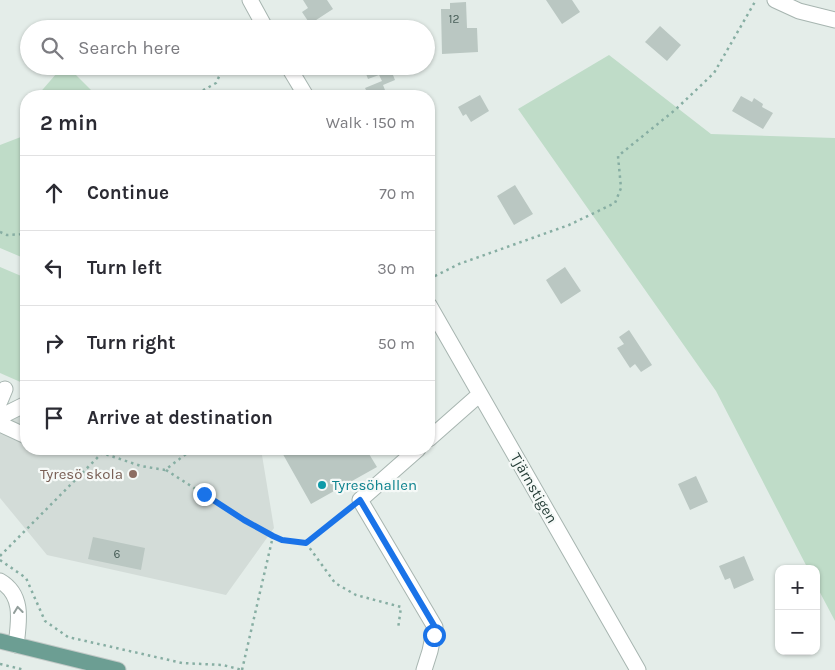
<!DOCTYPE html>
<html lang="en">
<head>
<meta charset="utf-8">
<style>
  body { margin:0; font-family:Karla,sans-serif; background:#f7f7f7; color:#2b2b33 }
  .controls { position:absolute; right:15px; bottom:15px; display:grid; overflow:hidden; border-radius:10px; box-shadow:0 1px 4px #0004 }
  .controls button { width:45px; height:45px; display:grid; place-items:center; padding:0; border:0; border-bottom:1px solid #e1e1e2; background:#fff; color:#2b2b33; font:25px sans-serif }
  .stop { position:absolute; width:15px; height:15px; margin:-11px; border:4px solid #1a73e8; border-radius:50%; background:#fff }
  .stop.end { background:#1a73e8; border-color:#fff; box-shadow:0 1px 5px #0008 }
  .list { margin:0; padding:0; list-style:none }
  h2 { display:flex; justify-content:space-between; align-items:center; height:65px; margin:0; padding:0 20px; font-size:21px }
  h2 small { font-size:16px; font-weight:400; color:#7c7c81 }
  .list li { display:grid; grid-template-columns:32px 1fr auto; gap:15px; align-items:center; box-sizing:border-box; height:75px; padding:0 20px; border-top:1px solid #e1e1e2 }
  .list b { display:block; font-size:19px; white-space:nowrap }
  .list em { font-size:16px; font-style:normal; color:#7c7c81 }
  .icon { flex:none; width:28px; height:28px; fill:none; stroke:currentColor; stroke-width:2; stroke-linecap:round; stroke-linejoin:round }
  .map { position:relative; flex:none; width:835px; height:670px; overflow:hidden }
  .search { position:absolute; background:#fff; box-shadow:0 1px 4px #0004; left:20px; top:20px; width:415px; height:55px; display:flex; align-items:center; gap:12px; box-sizing:border-box; padding:0 18px; border-radius:28px; color:#7c7c81; font-size:19px }
  .panel { position:absolute; background:#fff; box-shadow:0 1px 4px #0004; left:20px; top:90px; width:415px; height:365px; border-radius:20px }
  .map>svg:first-child { display:block }
</style>
</head>
<body>
<div class="map">
<svg width="835" height="670" viewBox="0 0 835 670">
  <rect width="100%" height="100%" fill="#e4ede9"/>
  <path fill="#d3dcd8" d="M26 387V449H261L274 528 226 595 47 555 0 498V421L19 403Z"/>
  <path fill="#bfdcc8" d="M609 55 711 134 835 138V621L816 585V569H808L716 391 518 109Z
    M63 66H67L97 96H37Z
    M26 135V259L0 248V145Z
    M0 267 26 278V380L25 384 0 373Z"/>
  <path fill="#bac7c2" d="M303 0H327L333 9 310 24 302 12 308 8Z
    M546 0H572L580 12 562 24Z
    M466 2 467 28H477L478 52 442 54 441 9H450V3Z
    M660 26 681 45 667 61 645 42Z
    M363 66H391L393 69 391 70 395 80 383 85 387 95 369 96 365 88 382 81 379 75 368 79Z
    M480 95 489 111 471 122 466 114 463 116 458 107Z
    M741 96 752 102 754 98 763 104 762 107 773 113 763 129 732 111Z
    M515 185 533 214 514 225 497 196Z
    M565 267 581 291 561 304 546 280Z
    M629 330 652 365 641 372 635 364 630 368 617 348 624 344 619 337Z
    M280 449H366L377 467 311 504Z
    M696 476 708 502 690 510 678 484Z
    M93 537 145 548 141 570 88 559Z
    M744 556 754 580 734 589 730 578 725 580 719 566Z"/>
  <g fill="none" stroke-linecap="round" stroke-linejoin="round">
    <defs>
      <path id="minor" d="M250 0 266 29
        M775 0 799 11 835 20
        M288 66 306 96
        M429 305 638 670
        M0 401 5 389
        M0 417 26 404
        M0 424 26 436
        M429 439 480 394
        M418 449 360 500 435 627 430 651 424 670
        M0 581C24 595 19 621 16 645"/>
      <path id="major" d="M0 641 118 670"/>
    </defs>
    <use href="#minor" stroke="#a7b5b0" stroke-width="17"/>
    <use href="#major" stroke="#c2c9c7" stroke-width="17"/>
    <path stroke="#87aea3" stroke-width="2.5" stroke-dasharray="2.5 4" stroke-linecap="butt" d="M240 29 245 19
      M200 96 202 91 216 83 224 66
      M0 232 7 235 26 234
      M429 279 459 264 569 225 615 203 621 188 618 156 675 110 714 73 756 0
      M186 449V454L206 449
      M166 470 244 520 273 536 282 539 306 543 349 509
      M306 543 335 583 356 595 401 607 398 629
      M0 556 102 453 141 466 165 470 186 454
      M0 560 26 578 45 621 68 637 182 663 223 665 242 670
      M0 664 25 670
      M242 670 273 536"/>
    <use href="#minor" stroke="#fff" stroke-width="15"/>
    <use href="#major" stroke="#6c9e93" stroke-width="15"/>
  </g>
  <defs><path id="oneway-chevron" d="M-2-3.5L2.5 0L-2 3.5" fill="none" stroke-width="1.6" stroke-linecap="round" stroke-linejoin="round" transform="scale(1.25)"/></defs>
  <use stroke="#929e9b" href="#oneway-chevron" transform="translate(18 610) rotate(-97)"/>
  <g fill="none" stroke-linecap="round" stroke-linejoin="round">
    <path stroke="#1a73e8" stroke-width="6" d="M204 494 244 520 273 536 282 540 306 543 360 500 435 627 434 635"/>
  </g>
  <circle fill="#8d6e63" stroke="#f5f9f7" stroke-width="2" cx="133" cy="474" r="5"/>
  <circle fill="#0f9aa8" stroke="#f5f9f7" stroke-width="2" cx="322" cy="485" r="5"/>
  <g text-anchor="middle" stroke-width="4.5" stroke-linejoin="round" paint-order="stroke">
    <g font-size="12" fill="#4a605a">
      <text x="454" y="23">12</text>
      <text x="117" y="558">6</text>
    </g>
    <g font-size="15" fill="#785e54" stroke="#f5f9f7" text-anchor="end">
      <text x="123" y="479">Tyresö skola</text>
    </g>
    <g font-size="15" fill="#0d838f" stroke="#f5f9f7" text-anchor="start">
      <text x="332" y="490">Tyresöhallen</text>
    </g>
    <g font-size="15" fill="#253d37" stroke="#f5f9f7">
      <text transform="translate(534 488) rotate(60)" y="5">Tjärnstigen</text>
    </g>
  </g>
</svg>
<div class="controls">
<button>+</button>
<button>−</button>
</div>
<div class="stop" style="left:434px;top:635px"></div>
<div class="stop end" style="left:204px;top:494px"></div>
<div class="search"><svg class="icon" aria-label="search" viewBox="0 0 24 24"><circle cx="10" cy="10" r="6"/><path d="M15 15l6 6"/></svg>Search here</div>
<section class="panel">
<h2>2 min<small>Walk · 150 m</small></h2>
<ul class="list">
<li><svg class="icon" aria-label="ahead" viewBox="0 0 24 24"><path d="M12 20V5M6 11l6-6 6 6"/></svg><div><b>Continue</b></div><em>70 m</em></li>
<li><svg class="icon" aria-label="left" viewBox="0 0 24 24"><path d="M17 20v-9H6M10 6l-5 5 5 5"/></svg><div><b>Turn left</b></div><em>30 m</em></li>
<li><svg class="icon" aria-label="right" viewBox="0 0 24 24"><path d="M7 20v-9h11M14 6l5 5-5 5"/></svg><div><b>Turn right</b></div><em>50 m</em></li>
<li><svg class="icon" aria-label="arrive" viewBox="0 0 24 24"><path d="M6 21V4h12l-3 4 3 4H6"/></svg><div><b>Arrive at destination</b></div></li>
</ul>
</section>
</div>
</body>
</html>
